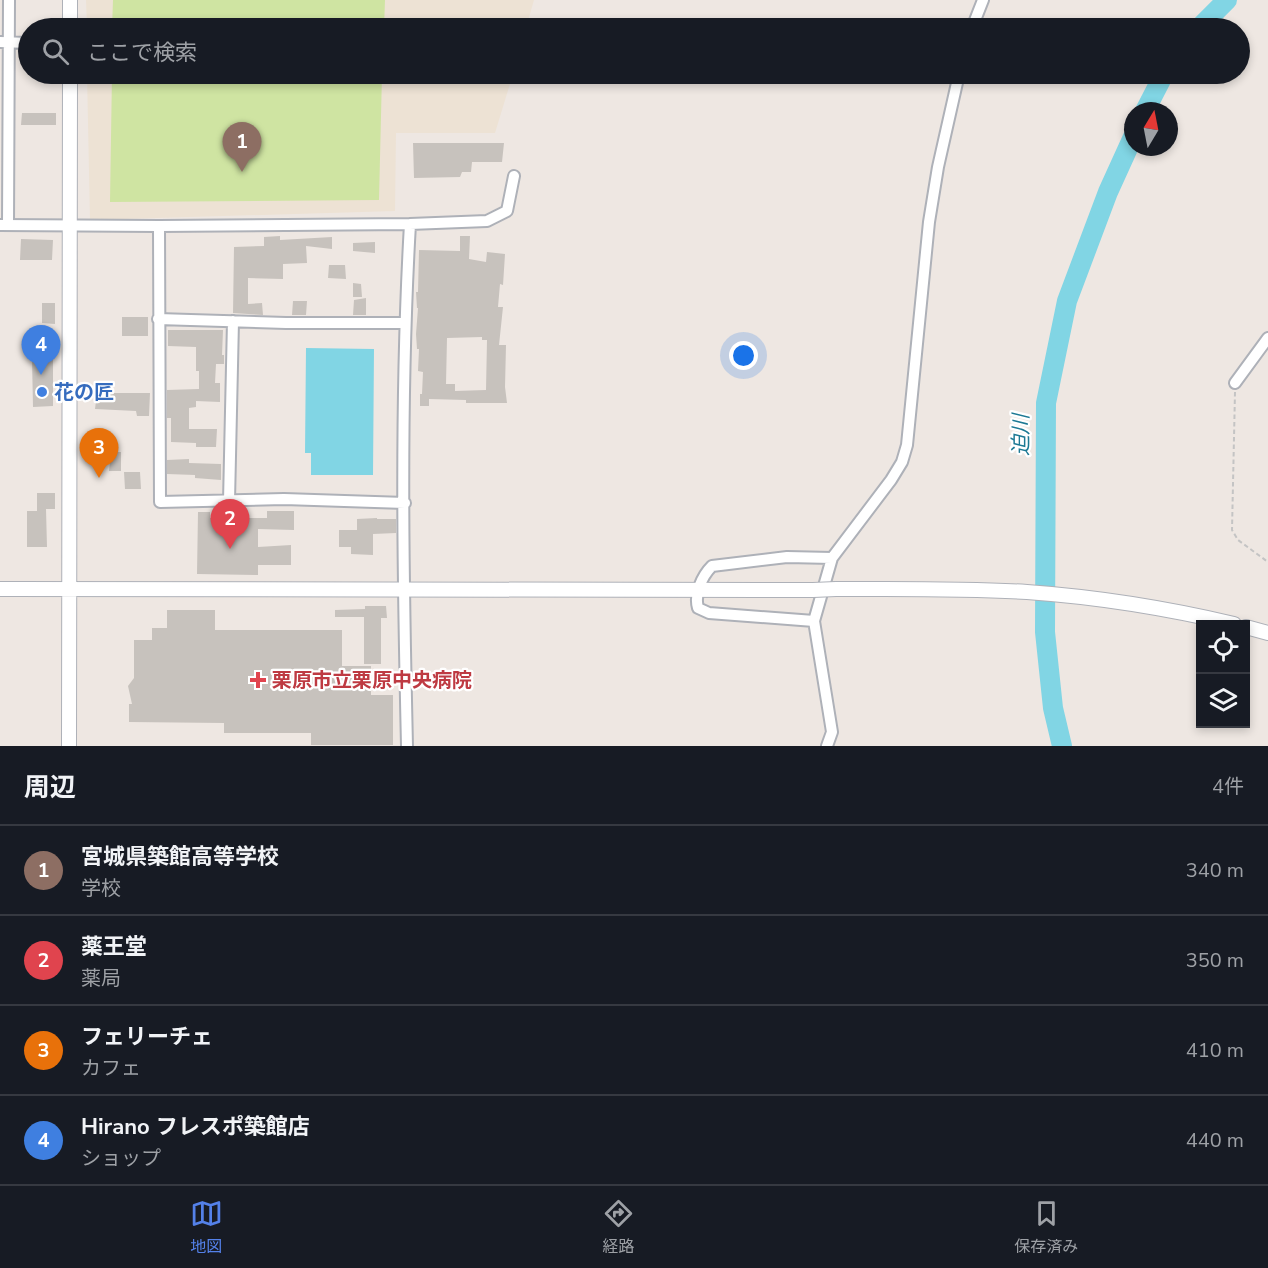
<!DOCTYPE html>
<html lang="ja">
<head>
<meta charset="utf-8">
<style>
  body { margin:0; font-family:"Nunito Sans","Noto Sans JP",sans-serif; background:#20242c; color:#f1f3f6 }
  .controls { position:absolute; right:18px; bottom:18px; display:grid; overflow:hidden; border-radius:0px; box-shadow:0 3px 9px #0003 }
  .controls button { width:54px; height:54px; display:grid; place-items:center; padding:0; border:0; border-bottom:2px solid #363941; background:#171b24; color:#f1f3f6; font:30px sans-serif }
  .compass { position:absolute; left:1124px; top:102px; width:54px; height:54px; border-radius:50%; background:#171b24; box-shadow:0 3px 9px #0003; rotate:10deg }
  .you { position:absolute; left:744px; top:356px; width:21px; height:21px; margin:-15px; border:4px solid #fff; border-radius:50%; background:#1a73e8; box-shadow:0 0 0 9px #1a73e833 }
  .badge { display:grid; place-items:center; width:39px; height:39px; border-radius:50%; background:#5481e9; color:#fff; font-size:20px; font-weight:700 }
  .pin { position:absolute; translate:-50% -50px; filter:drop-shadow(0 2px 3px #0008) }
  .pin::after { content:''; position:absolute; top:32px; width:21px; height:18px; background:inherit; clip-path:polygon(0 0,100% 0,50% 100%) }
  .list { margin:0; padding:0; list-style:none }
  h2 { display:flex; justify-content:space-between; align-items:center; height:78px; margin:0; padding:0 24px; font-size:26px }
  h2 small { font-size:20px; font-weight:400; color:#9ea1a6 }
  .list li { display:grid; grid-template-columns:39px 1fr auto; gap:18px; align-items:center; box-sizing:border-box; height:90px; padding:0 24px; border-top:2px solid #363941 }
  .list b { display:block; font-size:22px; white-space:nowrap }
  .list p { margin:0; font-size:20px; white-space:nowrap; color:#9ea1a6 }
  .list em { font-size:20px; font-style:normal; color:#9ea1a6 }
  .icon { flex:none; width:33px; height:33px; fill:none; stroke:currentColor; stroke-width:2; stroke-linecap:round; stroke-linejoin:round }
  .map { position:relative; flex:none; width:1268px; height:746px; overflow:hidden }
  .search { position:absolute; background:#171b24; box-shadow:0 3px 9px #0003; left:18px; right:18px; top:18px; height:66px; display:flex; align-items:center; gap:15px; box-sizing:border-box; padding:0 21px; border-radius:33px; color:#9ea1a6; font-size:22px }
  .sheet { height:438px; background:#171b24 }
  nav { display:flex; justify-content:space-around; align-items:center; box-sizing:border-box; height:84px; border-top:2px solid #363941; background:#171b24; font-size:16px; color:#9ea1a6 }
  nav a { display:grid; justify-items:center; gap:3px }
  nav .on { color:#5481e9 }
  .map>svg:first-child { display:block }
</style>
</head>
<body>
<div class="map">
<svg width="1268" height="746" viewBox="0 0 1268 746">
  <rect width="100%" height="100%" fill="#eee7e2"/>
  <path fill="#ede2d4" d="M86 0H534L526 28H87Z
    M87 74H513L495 133H396L395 211 90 220Z"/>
  <path fill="#cfe4a2" d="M113 0H385L384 28H112Z
    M112 74H382L379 200 110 202Z"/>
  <path fill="#81d5e4" d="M306 348 374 349 373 475H311V453H305Z"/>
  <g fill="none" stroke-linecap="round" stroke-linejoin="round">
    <path stroke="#81d5e4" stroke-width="20" d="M1199 28 1227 0
      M1145 111 1164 74
      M1062 746 1053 708 1045 632 1046 403 1067 301 1108 192 1133 137"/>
  </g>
  <path fill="#c7c2bd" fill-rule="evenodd" d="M22 113H56V125H21Z
    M413 143H504L502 162H472L471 172H462L460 177 414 178Z
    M280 236V240L332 237V249L306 246 307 263 283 264V279L248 278V304L262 303 263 315 233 313 234 247 264 246V237Z
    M460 236H470L469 259 486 262 487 252 505 254 503 285 500 284 498 307H503L499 345H506L505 387 507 403H466V400L429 399V406H420V394H422L423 372 418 371 419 349H417L416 334 418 308H417L416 292H418L419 250 460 251ZM482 337V340H487L486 390 455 391V384H446L447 338Z
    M21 239 53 240 52 260H20Z
    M375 242V253L353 251V243Z
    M329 265H345L346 279 328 278Z
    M353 283 361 284 362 297H353Z
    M366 298V315H353L354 300Z
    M293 301H307L306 315H292Z
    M42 303H55V324L42 323Z
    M122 317H148V336H122Z
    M168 330H223L222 355H224V364H216L215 383H220V402L196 401V407L189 408V429H217L216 447H196V443L171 442V418H167V390L199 389V371H196V347L168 346Z
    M53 358V406L33 407 32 359Z
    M97 393H150L149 416H137L136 411 95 409Z
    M111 452H121V471H109Z
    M189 459V463L221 464V480L195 478V475L167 474V460Z
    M124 472H140L141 489H125Z
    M37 493H55V509H46L47 547H27V511H37Z
    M267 511H294V530L258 529V547L291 545V565H258V575L197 574 198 512H210V518H267Z
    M377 518V519H396V533L373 534V555L351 554V547H339V530H357V519Z
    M365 606H386L387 618H381V664H364V617H335V610L365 609Z
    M167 610H215V630H342V666H371V695H393V745H311V733H224V723L129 722V704H132L128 686 134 678V640H152V628H167Z"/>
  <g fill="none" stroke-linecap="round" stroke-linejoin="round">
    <defs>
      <path id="street" d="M972 28 983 0
        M0 42 28 43
        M410 224 487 221 507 211 514 176
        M0 225 159 226 410 224C400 398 403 572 407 746
        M8 225 9 0
        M159 226 160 502 284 499 405 503
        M158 319 286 323H404
        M1235 383 1268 338
        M229 501 233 321
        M814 621 709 613 698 608C694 594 702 576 712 566L787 557 832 558
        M827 746 832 732 814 621 832 558 891 480 902 462 907 445 929 222 938 167 959 74"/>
      <path id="secondary" d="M70 0V28
        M0 589 813 590
        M836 589C900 589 964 588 1027 592 1097 597 1166 608 1234 624
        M1246 627 1268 633
        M69 746 70 74"/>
    </defs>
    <use href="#street" stroke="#aeb1b8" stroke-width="14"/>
    <use href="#secondary" stroke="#aeb1b8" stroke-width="16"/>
    <path stroke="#c4c4c4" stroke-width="2" stroke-dasharray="4.5 3" stroke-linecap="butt" d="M1235 392 1232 530 1238 540 1268 562"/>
    <use href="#street" stroke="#fff" stroke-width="10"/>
    <use href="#secondary" stroke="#fff" stroke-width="14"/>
    <defs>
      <path id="secondary-bridge" d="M813 590 836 589"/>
    </defs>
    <use href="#secondary-bridge" stroke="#aeb1b8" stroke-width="16" stroke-linecap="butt"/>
    <use href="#secondary-bridge" stroke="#fff" stroke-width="14"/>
  </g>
  <circle fill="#3f7fe0" stroke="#fff" stroke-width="2" cx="42" cy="392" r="6"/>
  <path fill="#e0444e" stroke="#fff" stroke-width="2" d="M255 671h6v6h6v6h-6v6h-6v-6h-6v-6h6z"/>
  <g text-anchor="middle" stroke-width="4.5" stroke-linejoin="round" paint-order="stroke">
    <g font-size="20" font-weight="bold" fill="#366cbe" stroke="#fff" text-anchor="start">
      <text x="54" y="399">花の匠</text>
    </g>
    <g font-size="20" font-weight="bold" fill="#be3a42" stroke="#fff" text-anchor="start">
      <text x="272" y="687">栗原市立栗原中央病院</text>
    </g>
    <g font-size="21" font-style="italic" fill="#1c7994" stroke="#fff">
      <text transform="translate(1021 435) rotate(-90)" y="7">迫川</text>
    </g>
  </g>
</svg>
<div class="controls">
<button><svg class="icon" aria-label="locate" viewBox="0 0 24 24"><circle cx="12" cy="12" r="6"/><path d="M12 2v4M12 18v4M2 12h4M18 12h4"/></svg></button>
<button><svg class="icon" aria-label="layers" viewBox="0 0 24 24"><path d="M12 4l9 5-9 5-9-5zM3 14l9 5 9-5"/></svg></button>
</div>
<svg class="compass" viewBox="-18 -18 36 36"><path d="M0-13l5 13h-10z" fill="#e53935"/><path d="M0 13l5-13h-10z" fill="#9ea1a6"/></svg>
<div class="you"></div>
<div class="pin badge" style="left:242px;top:172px;background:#8d6e63">1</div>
<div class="pin badge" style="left:230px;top:549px;background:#e0444e">2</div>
<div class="pin badge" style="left:99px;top:478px;background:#e8710a">3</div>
<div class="pin badge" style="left:41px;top:375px;background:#3f7fe0">4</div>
<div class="search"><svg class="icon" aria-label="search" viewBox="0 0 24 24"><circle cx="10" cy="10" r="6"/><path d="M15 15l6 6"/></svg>ここで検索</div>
</div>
<section class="sheet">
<h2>周辺<small>4件</small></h2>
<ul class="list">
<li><span class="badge" style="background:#8d6e63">1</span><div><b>宮城県築館高等学校</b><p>学校</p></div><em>340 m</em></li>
<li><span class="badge" style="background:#e0444e">2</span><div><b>薬王堂</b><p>薬局</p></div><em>350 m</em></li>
<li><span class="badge" style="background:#e8710a">3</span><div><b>フェリーチェ</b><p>カフェ</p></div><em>410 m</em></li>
<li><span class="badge" style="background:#3f7fe0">4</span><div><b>Hirano フレスポ築館店</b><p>ショップ</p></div><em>440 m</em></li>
</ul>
</section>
<nav>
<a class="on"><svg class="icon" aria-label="map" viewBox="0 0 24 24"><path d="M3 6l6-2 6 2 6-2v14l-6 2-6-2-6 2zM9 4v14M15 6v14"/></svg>地図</a>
<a><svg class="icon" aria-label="directions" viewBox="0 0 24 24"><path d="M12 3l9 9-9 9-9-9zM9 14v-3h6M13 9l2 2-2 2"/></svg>経路</a>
<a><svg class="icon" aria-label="saved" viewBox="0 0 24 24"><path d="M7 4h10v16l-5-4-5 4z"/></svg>保存済み</a>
</nav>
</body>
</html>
